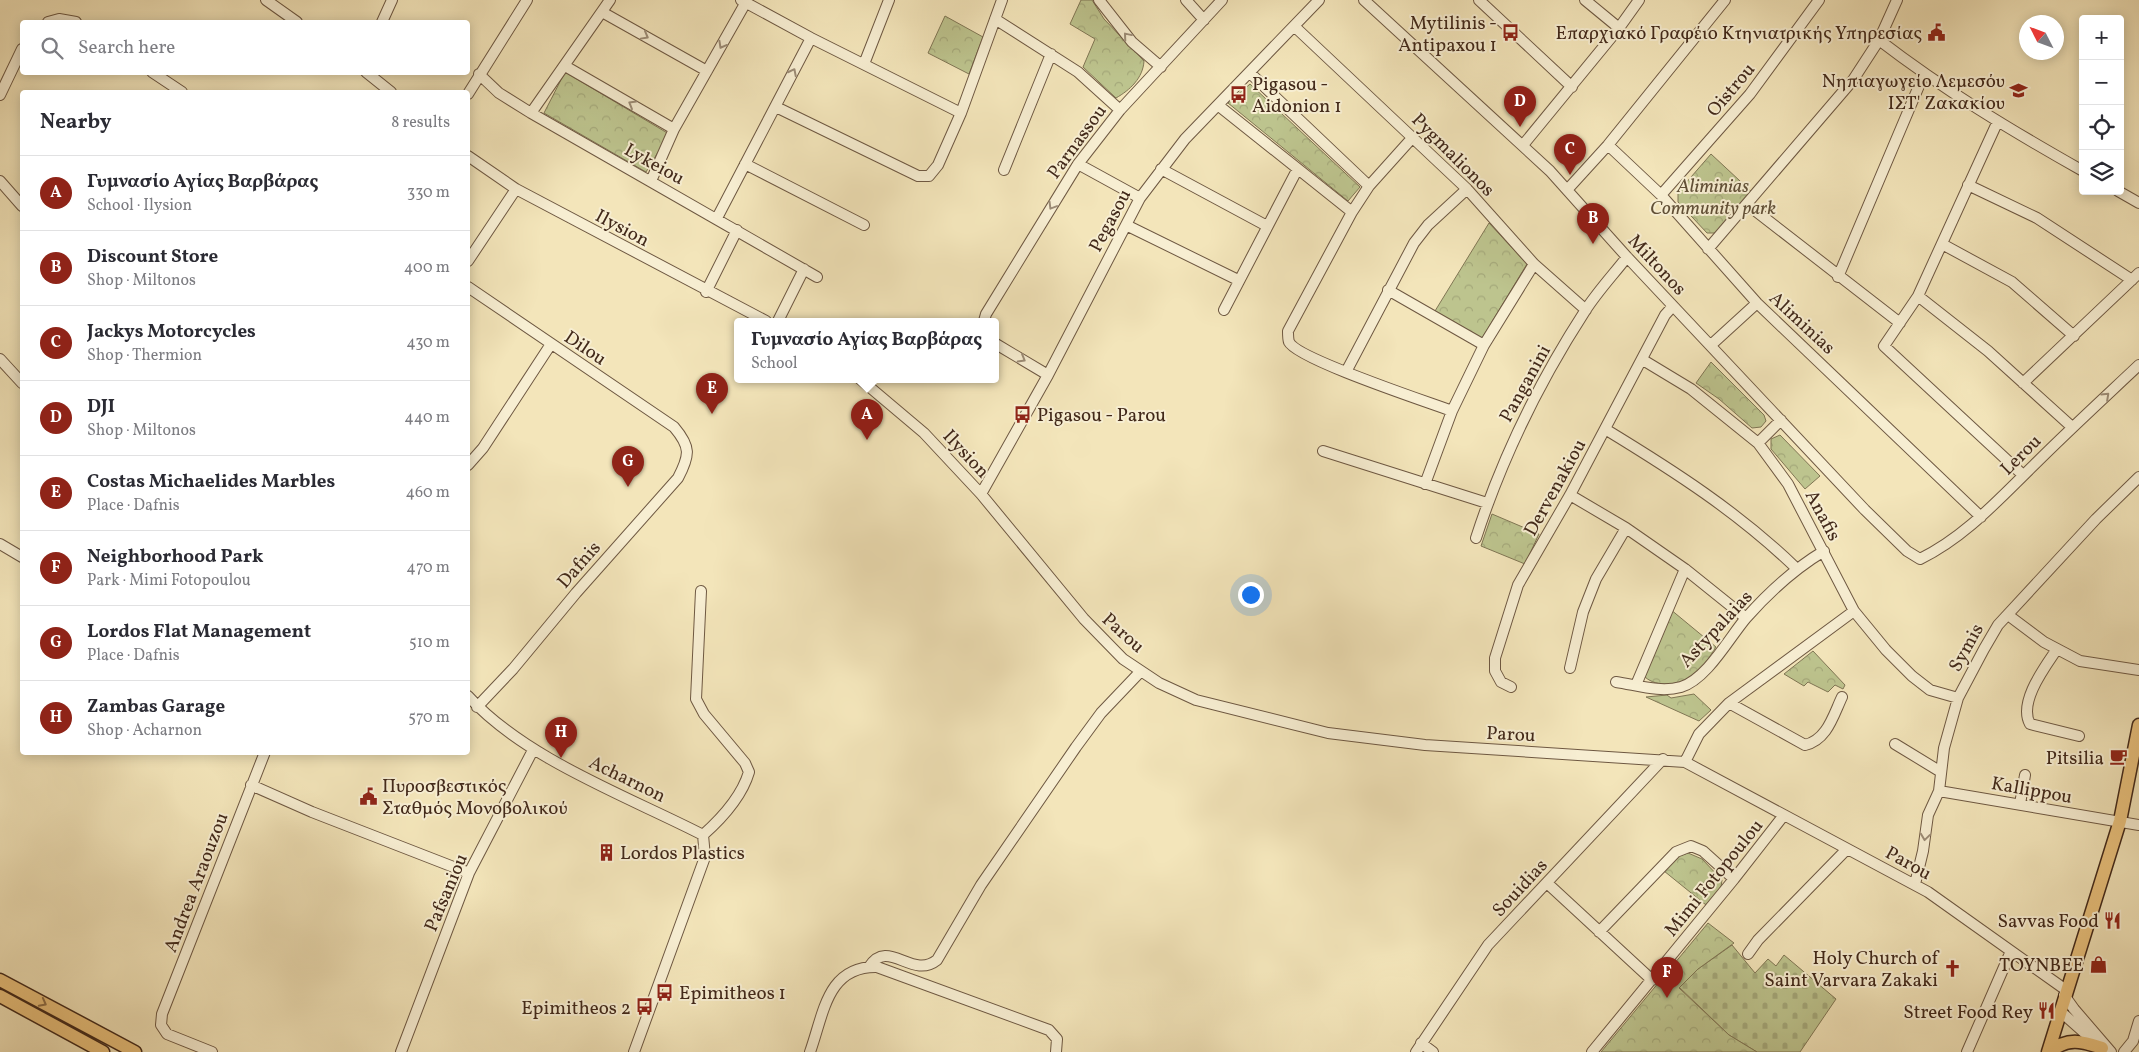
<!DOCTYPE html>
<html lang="en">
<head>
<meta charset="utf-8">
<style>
  body { margin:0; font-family:Vollkorn,serif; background:#f2f2f3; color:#2b2b33 }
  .controls { position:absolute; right:15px; top:15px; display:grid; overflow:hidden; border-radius:5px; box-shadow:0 2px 12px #0003 }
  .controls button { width:45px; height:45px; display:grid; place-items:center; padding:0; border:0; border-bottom:1px solid #e1e1e2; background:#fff; color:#2b2b33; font:25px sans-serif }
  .compass { position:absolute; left:2019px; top:15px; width:45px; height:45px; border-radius:50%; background:#fff; box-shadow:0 2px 12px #0003; rotate:312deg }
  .you { position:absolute; left:1250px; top:594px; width:18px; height:18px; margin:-12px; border:4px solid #fff; border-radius:50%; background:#1a73e8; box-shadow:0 0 0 8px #1a73e833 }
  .badge { display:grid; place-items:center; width:32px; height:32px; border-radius:50%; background:#8f2418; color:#fff; font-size:16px; font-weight:700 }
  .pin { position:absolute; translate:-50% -41px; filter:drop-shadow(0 1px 2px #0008) }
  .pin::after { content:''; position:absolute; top:26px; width:18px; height:15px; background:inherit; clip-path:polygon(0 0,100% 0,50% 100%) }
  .popup { position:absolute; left:734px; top:318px; width:265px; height:65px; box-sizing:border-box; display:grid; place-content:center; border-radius:5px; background:#fff; filter:drop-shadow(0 1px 4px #0005); font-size:16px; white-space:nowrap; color:#7c7c81 }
  .popup b { font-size:19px; color:#2b2b33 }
  .popup::after { content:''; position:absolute; left:50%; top:100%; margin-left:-10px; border:10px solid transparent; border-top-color:#fff }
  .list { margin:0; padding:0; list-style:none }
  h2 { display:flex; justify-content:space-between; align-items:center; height:65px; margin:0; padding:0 20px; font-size:21px }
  h2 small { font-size:16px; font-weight:400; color:#7c7c81 }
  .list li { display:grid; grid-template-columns:32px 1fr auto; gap:15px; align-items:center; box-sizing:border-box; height:75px; padding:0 20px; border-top:1px solid #e1e1e2 }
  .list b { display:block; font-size:19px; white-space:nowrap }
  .list p { margin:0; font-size:16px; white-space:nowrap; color:#7c7c81 }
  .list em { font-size:16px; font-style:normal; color:#7c7c81 }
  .icon { flex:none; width:28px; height:28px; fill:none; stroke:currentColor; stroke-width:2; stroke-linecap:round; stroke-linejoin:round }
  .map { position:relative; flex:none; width:2139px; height:1052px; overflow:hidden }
  .search { position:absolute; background:#fff; box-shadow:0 2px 12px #0003; left:20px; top:20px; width:450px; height:55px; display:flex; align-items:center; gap:12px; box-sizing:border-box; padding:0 18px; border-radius:5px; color:#7c7c81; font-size:19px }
  .panel { position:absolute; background:#fff; box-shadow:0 2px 12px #0003; left:20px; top:90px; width:450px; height:665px; border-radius:5px }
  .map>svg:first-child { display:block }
</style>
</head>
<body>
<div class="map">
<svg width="2139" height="1052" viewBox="0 0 2139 1052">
  <defs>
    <pattern id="cemetery-stones" width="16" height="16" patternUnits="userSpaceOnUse" patternTransform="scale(1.25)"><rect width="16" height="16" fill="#bdc48e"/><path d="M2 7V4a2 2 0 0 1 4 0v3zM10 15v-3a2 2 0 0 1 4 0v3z" fill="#a4a87a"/></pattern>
    <pattern id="park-crowns" width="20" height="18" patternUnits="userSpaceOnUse" patternTransform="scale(1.25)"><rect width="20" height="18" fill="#bdc48e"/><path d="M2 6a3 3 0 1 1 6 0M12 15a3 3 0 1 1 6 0" fill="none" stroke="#a4a87a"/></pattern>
  </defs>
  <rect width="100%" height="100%" fill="#f3e5ba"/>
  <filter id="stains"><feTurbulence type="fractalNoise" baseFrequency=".004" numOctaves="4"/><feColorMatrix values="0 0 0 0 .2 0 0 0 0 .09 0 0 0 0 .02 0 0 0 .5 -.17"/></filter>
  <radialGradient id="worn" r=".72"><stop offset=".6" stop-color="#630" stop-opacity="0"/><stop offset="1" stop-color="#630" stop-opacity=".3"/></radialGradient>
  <path fill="url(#cemetery-stones)" stroke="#807654" d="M1732 945 1755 973 1768 959 1776 966 1784 955 1836 999 1800 1052H1757L1729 1035 1679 987 1698 969Z"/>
  <path fill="url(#park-crowns)" stroke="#807654" d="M1081 0H1092L1104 19 1144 61C1143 78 1130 90 1116 98L1083 67 1095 39 1070 24Z
    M945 16 983 37 969 74 928 53Z
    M565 72 669 134 646 172 544 113Z
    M1250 84 1360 187 1348 201 1228 103Z
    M1711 154 1754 194 1717 233H1707L1678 202V192Z
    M1489 223 1527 264 1482 338 1435 311Z
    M1711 362 1764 415 1766 421 1761 427 1752 428 1719 399 1696 383Z
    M1780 435 1820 476 1805 489 1771 449V439Z
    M1492 514 1539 534 1525 564 1481 546Z
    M1670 609 1716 647C1710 656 1702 669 1694 676 1680 685 1657 688 1645 677Z
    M1813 651 1845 685 1843 689 1835 685 1828 692 1808 682 1804 686 1784 674Z
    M1694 694 1711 710 1699 721 1646 697 1667 695 1671 698Z
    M1688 853 1702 859 1722 880 1721 887 1706 905 1664 871 1679 856Z
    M1708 923 1734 943 1698 969 1679 988 1729 1035 1757 1052H1601Z"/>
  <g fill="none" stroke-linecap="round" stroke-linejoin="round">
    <defs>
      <path id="minor" d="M266 0 297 22
        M741 0 811 38 961 113
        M1099 0 1132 42 1161 67
        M1186 0 1204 20
        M1364 0 1550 171 1627 257 1865 510 1907 551 1920 559C1965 537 1998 500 2034 465 2068 431 2104 398 2139 365
        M1479 0 1572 87
        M1585 0 1619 28
        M602 12 707 71
        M995 19 1078 72 1120 110
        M48 22 59 19 76 22
        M382 22 392 0
        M1294 26 1467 189 1534 264 1586 310
        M1879 40C1944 90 2012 131 2083 171
        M864 64 889 0
        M565 66 674 129
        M152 72 182 92
        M366 72 391 92
        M1250 73 1369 186
        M479 74 499 93 531 113 817 277
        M468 94 527 0
        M0 95 22 49
        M1219 106 1352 212
        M776 107 918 176H929L938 165 961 113 1002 0
        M531 113 610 0
        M1997 123 1918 296 1884 346 2023 475
        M1413 137 1369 186 1352 212 1288 331C1288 334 1288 339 1289 342 1297 359 1428 402 1452 411
        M1523 145 1619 28 1639 0
        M1608 145 1661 195 1757 303 1981 517
        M468 156 516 189 766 321
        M745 164 864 225
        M1078 164 1140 198
        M1161 169 1267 226
        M1004 170 1051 54
        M0 181 22 206
        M651 181 674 129 746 2
        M1968 185 2037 218 2132 280
        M1567 190 1608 145 1725 0
        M2118 191 2139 203
        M1661 195 1750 94 1819 0
        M1748 205 1900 323
        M717 218 811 38
        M1126 225 1238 280
        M1942 244 2012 282 2074 336
        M1708 249 1853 80 1879 40 1897 0
        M468 261 516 189
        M1838 277 1924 74
        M468 287 674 427C691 447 690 455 678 478L576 593 513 669 477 707
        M1388 290 1484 345
        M706 292 737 230
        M1918 296 1988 351 2072 427
        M1224 310 1297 170
        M778 321 804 269
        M984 321 986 314 1078 164 1120 110 1222 0
        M996 344 1048 375
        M1711 345 1757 303
        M0 359 22 383
        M1643 360 1691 389 1758 443 1788 484 1854 611 1886 650 1912 676 1930 690 1958 698
        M1346 372 1414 243 1428 225 1467 189
        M860 379 924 433 981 494 1084 619 1123 659 1159 683 1196 700 1328 733 1425 745 1685 762 1928 892 2066 990
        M2023 383 2139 273
        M1605 429C1674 471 1738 512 1796 568
        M1758 443 1781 420
        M1323 451 1487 503
        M468 465 483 448 551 344
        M1425 484 1452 411 1484 345 1534 264
        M981 494 1048 375 1140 198 1185 139 1319 0
        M1570 495 1626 528 1685 569 1746 618
        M1476 538C1502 458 1539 382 1585 311 1597 292 1613 275 1627 257
        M0 544 22 557
        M701 591 696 699 704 714 745 763 749 772C742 796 721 819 703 835
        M2008 615 2044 642 2080 661 2139 670
        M2057 649C2045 667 2018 702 2030 724L2079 736
        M1570 668 1583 612 1596 579 1626 528
        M1616 682C1637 685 1660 693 1681 687 1707 679 1729 638 1746 618 1769 592 1794 569 1824 551
        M1636 685 1685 569
        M1511 687 1501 682 1495 671V658L1518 585 1570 495 1665 315 1673 306
        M468 696C525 759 627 796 703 835
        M1729 703 1805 745C1827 740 1833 716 1842 697
        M1895 744 1941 772
        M1685 762 1699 734 1729 703 1854 611
        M251 785 312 812 469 873
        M1939 791 2139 825
        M2020 804 2025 775
        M1547 883 1652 980
        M1915 884 1923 851 1928 815 1939 791 1944 748 1958 698 1984 649 1998 625 2096 519 2139 477
        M1599 932 1676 852 1691 846 1703 851 1734 879
        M1748 954 1758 940 1847 849
        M869 967C888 937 912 980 937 960L981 885 1076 747 1101 713 1141 671
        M2064 995 2074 1009 2111 1052
        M2060 1011 2096 1043
        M1421 1043 1433 1052
        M212 1052 167 1034 161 1025 162 1014 265 752
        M401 1052 469 873 533 750
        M634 1052 705 857 703 835
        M810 1052C824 1013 827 966 877 967L1049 1030 1057 1039 1056 1052
        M1416 1052 1488 945 1663 759
        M1592 1052 1734 879 1784 815
        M1967 1052 2011 951
        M2124 1052 2133 1041 2139 1021"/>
      <path id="major" d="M0 980 135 1052
        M0 996 103 1052
        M2048 1052 2120 821 2139 725
        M2050 1052C2067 1037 2082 1041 2102 1048"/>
    </defs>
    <use href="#minor" stroke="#6e5842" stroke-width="12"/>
    <use href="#major" stroke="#42291a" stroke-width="15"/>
    <use href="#minor" stroke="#f7eed2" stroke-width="10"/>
    <use href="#major" stroke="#eac27d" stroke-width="12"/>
  </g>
  <defs><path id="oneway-chevron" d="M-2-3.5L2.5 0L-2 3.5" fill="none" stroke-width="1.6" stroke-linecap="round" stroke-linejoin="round" transform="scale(1.25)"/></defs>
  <g stroke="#9c8c76">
    <use href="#oneway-chevron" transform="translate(645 36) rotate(29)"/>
    <use href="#oneway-chevron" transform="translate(1127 36) rotate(-130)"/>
    <use href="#oneway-chevron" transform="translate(722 45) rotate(119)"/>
    <use href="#oneway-chevron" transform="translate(793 72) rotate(-63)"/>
    <use href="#oneway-chevron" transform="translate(632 104) rotate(-150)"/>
    <use href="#oneway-chevron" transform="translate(1052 206) rotate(121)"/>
    <use href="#oneway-chevron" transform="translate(1022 359) rotate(30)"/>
    <use href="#oneway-chevron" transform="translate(2106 396) rotate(-43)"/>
    <use href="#oneway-chevron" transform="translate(1925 837) rotate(98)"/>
  </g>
  <use stroke="#8e6e47" href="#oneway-chevron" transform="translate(43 1003) rotate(28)"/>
  <defs>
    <symbol id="civic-bare" viewBox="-9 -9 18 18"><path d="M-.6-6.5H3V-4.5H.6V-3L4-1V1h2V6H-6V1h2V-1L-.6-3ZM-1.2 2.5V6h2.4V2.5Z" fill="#8f2418" stroke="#f7eed2" stroke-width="2.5" paint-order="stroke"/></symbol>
    <symbol id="bus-bare" viewBox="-9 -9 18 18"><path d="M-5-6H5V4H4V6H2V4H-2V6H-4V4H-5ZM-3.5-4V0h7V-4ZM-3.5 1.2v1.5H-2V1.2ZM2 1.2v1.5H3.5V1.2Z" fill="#8f2418" stroke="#f7eed2" stroke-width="2.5" paint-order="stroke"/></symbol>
    <symbol id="school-bare" viewBox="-9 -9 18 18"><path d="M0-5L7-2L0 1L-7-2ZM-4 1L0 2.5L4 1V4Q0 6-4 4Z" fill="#8f2418" stroke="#f7eed2" stroke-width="2.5" paint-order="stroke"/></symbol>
    <symbol id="cafe-bare" viewBox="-9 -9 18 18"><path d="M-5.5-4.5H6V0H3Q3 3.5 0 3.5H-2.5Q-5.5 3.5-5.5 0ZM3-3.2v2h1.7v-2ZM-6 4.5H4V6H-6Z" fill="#8f2418" stroke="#f7eed2" stroke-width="2.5" paint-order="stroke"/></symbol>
    <symbol id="building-bare" viewBox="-9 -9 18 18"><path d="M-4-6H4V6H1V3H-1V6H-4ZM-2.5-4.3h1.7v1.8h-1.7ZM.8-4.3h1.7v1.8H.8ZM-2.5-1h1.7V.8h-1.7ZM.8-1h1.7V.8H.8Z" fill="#8f2418" stroke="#f7eed2" stroke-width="2.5" paint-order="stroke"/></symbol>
    <symbol id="restaurant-bare" viewBox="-9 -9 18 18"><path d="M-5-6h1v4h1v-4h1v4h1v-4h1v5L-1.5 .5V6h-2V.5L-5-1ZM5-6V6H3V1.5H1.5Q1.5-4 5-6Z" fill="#8f2418" stroke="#f7eed2" stroke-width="2.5" paint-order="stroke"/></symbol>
    <symbol id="shop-bare" viewBox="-9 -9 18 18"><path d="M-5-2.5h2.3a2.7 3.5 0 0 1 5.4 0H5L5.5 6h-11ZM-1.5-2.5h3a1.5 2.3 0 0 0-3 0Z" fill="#8f2418" stroke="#f7eed2" stroke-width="2.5" paint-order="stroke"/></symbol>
    <symbol id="church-bare" viewBox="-9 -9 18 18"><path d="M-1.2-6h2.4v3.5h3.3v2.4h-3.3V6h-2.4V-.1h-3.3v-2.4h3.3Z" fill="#8f2418" stroke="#f7eed2" stroke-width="2.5" paint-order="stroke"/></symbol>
  </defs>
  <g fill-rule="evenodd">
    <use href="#civic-bare" x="1924" y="20" width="25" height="25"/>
    <use href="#bus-bare" x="1498" y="20" width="25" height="25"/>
    <use href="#school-bare" x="2006" y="78" width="25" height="25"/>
    <use href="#bus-bare" x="1226" y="82" width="25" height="25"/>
    <use href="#bus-bare" x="1010" y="402" width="25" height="25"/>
    <use href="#cafe-bare" x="2106" y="744" width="25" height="25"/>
    <use href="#civic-bare" x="356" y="784" width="25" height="25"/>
    <use href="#building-bare" x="594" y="840" width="25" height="25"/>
    <use href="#restaurant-bare" x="2100" y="908" width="25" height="25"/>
    <use href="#shop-bare" x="2086" y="952" width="25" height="25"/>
    <use href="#church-bare" x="1940" y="956" width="25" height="25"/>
    <use href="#bus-bare" x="652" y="980" width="25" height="25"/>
    <use href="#bus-bare" x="632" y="994" width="25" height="25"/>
    <use href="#restaurant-bare" x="2034" y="998" width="25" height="25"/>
  </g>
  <g text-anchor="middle" stroke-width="4" stroke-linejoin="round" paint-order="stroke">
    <g font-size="19" fill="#42291a" stroke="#f7eed2" text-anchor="end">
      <text x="1497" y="29">Mytilinis -<tspan x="1497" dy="22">Antipaxou 1</tspan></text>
      <text x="1922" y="39">Επαρχιακό Γραφέιο Κτηνιατρικής Υπηρεσίας</text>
      <text x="2005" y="87">Νηπιαγωγείο Λεμεσόυ<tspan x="2005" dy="22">ΙΣΤ' Ζακακίου</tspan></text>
      <text x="1252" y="90" text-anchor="start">Pigasou -<tspan x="1252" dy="22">Aidonion 1</tspan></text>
      <text x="1037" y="421" text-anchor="start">Pigasou - Parou</text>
      <text x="2104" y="764">Pitsilia</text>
      <text x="382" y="792" text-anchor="start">Πυροσβεστικός<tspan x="382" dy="22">Σταθμός Μονοβολικού</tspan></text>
      <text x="620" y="859" text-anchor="start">Lordos Plastics</text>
      <text x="2099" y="927">Savvas Food</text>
      <text x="1938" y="964">Holy Church of<tspan x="1938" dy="22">Saint Varvara Zakaki</tspan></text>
      <text x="2084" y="971">TOYNBEE</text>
      <text x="679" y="999" text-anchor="start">Epimitheos 1</text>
      <text x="631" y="1014">Epimitheos 2</text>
      <text x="2033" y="1018">Street Food Rey</text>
    </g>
    <g font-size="19" fill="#42291a" stroke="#f7eed2">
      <text transform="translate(1730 89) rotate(-50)" y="7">Oistrou</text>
      <text transform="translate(1076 141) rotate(-54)" y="7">Parnassou</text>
      <text transform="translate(1454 154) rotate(45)" y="7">Pygmalionos</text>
      <text transform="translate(655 163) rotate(29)" y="7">Lykeiou</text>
      <text transform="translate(1109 220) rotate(-62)" y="7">Pegasou</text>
      <text transform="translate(623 227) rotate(28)" y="7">Ilysion</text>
      <text transform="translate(1658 264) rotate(47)" y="7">Miltonos</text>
      <text transform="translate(1803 322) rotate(43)" y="7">Aliminias</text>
      <text transform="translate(586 347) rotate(34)" y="7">Dilou</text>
      <text transform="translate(1524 383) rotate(-61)" y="7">Panganini</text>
      <text transform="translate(967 453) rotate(47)" y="7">Ilysion</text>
      <text transform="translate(2020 454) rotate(-45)" y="7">Lerou</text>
      <text transform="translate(1554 487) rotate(-61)" y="7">Dervenakiou</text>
      <text transform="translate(1824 515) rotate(62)" y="7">Anafis</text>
      <text transform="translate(578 564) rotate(-49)" y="7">Dafnis</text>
      <text transform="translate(1715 628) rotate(-47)" y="7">Astypalaias</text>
      <text transform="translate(1124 632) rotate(42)" y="7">Parou</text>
      <text transform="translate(1965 647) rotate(-61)" y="7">Symis</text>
      <text transform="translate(1511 733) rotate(3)" y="7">Parou</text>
      <text transform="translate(628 778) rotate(26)" y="7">Acharnon</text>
      <text transform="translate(2032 789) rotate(10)" y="7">Kallippou</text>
      <text transform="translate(1909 862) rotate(29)" y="7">Parou</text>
      <text transform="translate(1713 877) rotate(-51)" y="7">Mimi Fotopoulou</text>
      <text transform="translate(195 882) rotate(-69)" y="7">Andrea Araouzou</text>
      <text transform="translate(1519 887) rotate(-47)" y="7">Souidias</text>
      <text transform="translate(445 892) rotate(-67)" y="7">Pafsaniou</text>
    </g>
    <g font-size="19" font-style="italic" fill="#615037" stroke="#f7eed2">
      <text x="1713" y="192">Aliminias<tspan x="1713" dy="22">Community park</tspan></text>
    </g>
  </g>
  <rect width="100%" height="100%" filter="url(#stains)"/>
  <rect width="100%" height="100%" fill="url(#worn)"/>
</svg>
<div class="controls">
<button>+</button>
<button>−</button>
<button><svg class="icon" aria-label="locate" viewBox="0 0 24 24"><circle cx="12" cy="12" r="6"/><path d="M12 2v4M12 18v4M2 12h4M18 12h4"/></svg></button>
<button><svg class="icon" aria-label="layers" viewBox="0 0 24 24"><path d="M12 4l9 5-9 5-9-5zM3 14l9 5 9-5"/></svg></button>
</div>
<svg class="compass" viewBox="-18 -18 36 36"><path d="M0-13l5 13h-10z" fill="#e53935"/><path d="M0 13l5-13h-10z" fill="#7c7c81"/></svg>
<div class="you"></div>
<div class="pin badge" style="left:867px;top:440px">A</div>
<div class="popup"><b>Γυμνασίο Αγίας Βαρβάρας</b>School</div>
<div class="pin badge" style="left:1593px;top:244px">B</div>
<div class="pin badge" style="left:1570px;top:175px">C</div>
<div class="pin badge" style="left:1520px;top:127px">D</div>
<div class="pin badge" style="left:712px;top:414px">E</div>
<div class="pin badge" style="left:1667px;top:998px">F</div>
<div class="pin badge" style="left:628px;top:487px">G</div>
<div class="pin badge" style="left:561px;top:758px">H</div>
<div class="search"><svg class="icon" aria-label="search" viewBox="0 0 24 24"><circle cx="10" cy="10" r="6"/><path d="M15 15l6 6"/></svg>Search here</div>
<section class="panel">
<h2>Nearby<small>8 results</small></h2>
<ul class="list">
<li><span class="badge">A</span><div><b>Γυμνασίο Αγίας Βαρβάρας</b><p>School · Ilysion</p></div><em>330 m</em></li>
<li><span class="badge">B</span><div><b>Discount Store</b><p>Shop · Miltonos</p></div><em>400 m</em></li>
<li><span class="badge">C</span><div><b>Jackys Motorcycles</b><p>Shop · Thermion</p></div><em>430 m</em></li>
<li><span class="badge">D</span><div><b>DJI</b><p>Shop · Miltonos</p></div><em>440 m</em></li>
<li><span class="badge">E</span><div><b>Costas Michaelides Marbles</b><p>Place · Dafnis</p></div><em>460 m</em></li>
<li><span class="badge">F</span><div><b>Neighborhood Park</b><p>Park · Mimi Fotopoulou</p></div><em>470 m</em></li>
<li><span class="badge">G</span><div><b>Lordos Flat Management</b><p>Place · Dafnis</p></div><em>510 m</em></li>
<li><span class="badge">H</span><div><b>Zambas Garage</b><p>Shop · Acharnon</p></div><em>570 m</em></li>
</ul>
</section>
</div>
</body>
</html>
